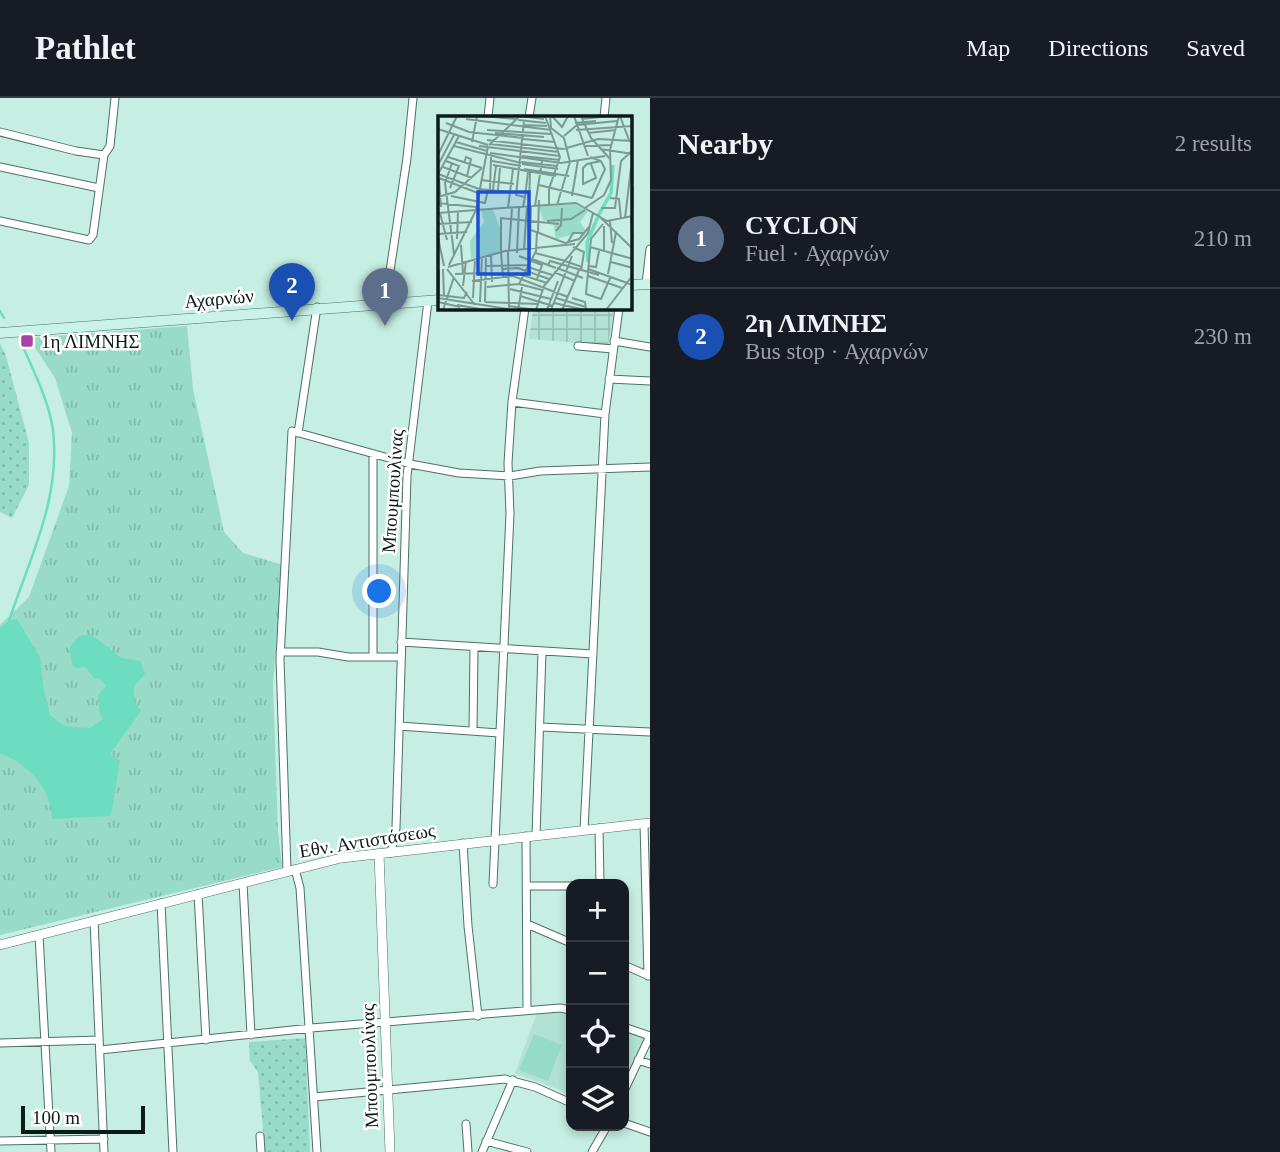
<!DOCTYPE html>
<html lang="en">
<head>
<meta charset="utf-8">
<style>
  body { margin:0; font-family:Georgia,serif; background:#20242c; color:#f1f3f6 }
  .controls { position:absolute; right:21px; bottom:21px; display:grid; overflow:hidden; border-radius:14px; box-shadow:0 4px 10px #0003 }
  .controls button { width:63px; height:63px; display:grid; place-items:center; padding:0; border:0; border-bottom:2px solid #363941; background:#171b24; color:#f1f3f6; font:35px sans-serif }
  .scale { position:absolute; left:21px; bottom:18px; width:124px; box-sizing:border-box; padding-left:7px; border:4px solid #0c1b17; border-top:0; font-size:19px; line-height:24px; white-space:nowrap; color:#0c1b17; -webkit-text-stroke:5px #fff; paint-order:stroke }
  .you { position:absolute; left:380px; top:494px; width:24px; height:24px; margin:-18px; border:5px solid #fff; border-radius:50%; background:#1a73e8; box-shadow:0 0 0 10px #1a73e833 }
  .badge { display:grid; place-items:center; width:46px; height:46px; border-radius:50%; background:#a742a6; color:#fff; font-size:23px; font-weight:700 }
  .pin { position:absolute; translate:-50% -58px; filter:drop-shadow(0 2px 4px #0008) }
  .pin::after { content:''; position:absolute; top:37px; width:24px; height:21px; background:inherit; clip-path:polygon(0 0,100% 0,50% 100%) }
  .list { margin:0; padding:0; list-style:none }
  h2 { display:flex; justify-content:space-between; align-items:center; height:91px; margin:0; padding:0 28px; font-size:30px }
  h2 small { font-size:23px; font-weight:400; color:#9ea1a6 }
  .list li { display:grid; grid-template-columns:46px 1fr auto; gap:21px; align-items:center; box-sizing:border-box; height:98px; padding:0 28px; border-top:2px solid #363941 }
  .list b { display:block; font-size:26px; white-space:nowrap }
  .list p { margin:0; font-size:23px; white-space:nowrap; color:#9ea1a6 }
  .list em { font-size:23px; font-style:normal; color:#9ea1a6 }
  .icon { flex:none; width:38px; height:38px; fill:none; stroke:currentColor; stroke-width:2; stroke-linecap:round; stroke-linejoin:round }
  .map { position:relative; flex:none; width:650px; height:1054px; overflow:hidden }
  header { display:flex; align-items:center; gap:42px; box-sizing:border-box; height:98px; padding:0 35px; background:#171b24; border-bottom:2px solid #363941 }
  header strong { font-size:33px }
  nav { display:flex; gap:38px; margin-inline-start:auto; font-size:24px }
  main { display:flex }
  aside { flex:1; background:#171b24 }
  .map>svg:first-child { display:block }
</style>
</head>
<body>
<header>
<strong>Pathlet</strong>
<nav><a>Map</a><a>Directions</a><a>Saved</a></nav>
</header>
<main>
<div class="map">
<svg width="650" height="1054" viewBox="0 0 650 1054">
  <defs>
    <pattern id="industrial-grid" width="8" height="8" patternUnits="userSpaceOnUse" patternTransform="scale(1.75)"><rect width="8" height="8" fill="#b1e2d3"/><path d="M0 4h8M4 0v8" fill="none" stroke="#97c1b4"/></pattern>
    <pattern id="grass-tufts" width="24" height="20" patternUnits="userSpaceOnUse" patternTransform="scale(1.75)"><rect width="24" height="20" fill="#97dbc8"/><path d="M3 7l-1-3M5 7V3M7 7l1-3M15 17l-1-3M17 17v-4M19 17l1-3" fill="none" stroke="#81bbab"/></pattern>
    <pattern id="park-dots" width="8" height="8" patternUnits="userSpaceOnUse" patternTransform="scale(1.75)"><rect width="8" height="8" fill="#97dbc8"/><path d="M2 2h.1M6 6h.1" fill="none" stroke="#81bbab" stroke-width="1.8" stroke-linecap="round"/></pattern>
  </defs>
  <rect width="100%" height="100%" fill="#c6eee2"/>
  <path fill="#b1e2d3" d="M561 912 571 915V996L515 975 537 915Z
    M624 933 644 940 624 982Z"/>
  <path fill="url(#industrial-grid)" d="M533 210H614L608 247 529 241Z"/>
  <path fill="url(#grass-tufts)" d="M187 228 193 291 224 434 243 455 283 467 273 585 278 734 282 769 0 837V527L29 499 69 388 72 335 55 280 29 240Z"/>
  <path fill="url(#park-dots)" d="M0 245 6 258 29 345V387L12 420 0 414Z
    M305 940 310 1054H265L258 974 250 963 249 944Z"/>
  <path fill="#97dbc8" d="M534 936 562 947 548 983 519 972Z"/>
  <path fill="#6dddc0" d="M17 521 40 559 44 593 50 617 64 628 90 630 103 621 100 617 98 597 106 588 99 580 95 581 84 568 78 571 72 567 70 549 79 538 91 536 121 560 140 563 145 576 134 588V603L141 613 109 657 120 662 111 718 52 721C53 692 27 664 0 656V530L9 523Z"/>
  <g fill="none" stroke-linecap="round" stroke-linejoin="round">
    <path stroke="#6dddc0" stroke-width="2.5" d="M0 213 4 220
      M9 523C30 459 61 401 53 332 49 304 35 276 24 251"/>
    <defs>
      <path id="minor" d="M488 19 490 0
        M529 19 532 0
        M604 19 606 0
        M0 34 76 53 104 57
        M0 69 99 90
        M0 123 89 142 93 137 104 57 110 48 115 0
        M646 186 650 151
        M385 206 407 60 413 0
        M614 243 650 249
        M578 248 613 251
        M609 281 650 283
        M512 304 605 316
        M298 335 317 209
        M401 544 593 556
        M280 554H318L348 559H401
        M373 559V356
        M399 628 499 635
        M540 629 650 634
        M473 633 474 550
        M644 726 648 878
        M599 730 600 786
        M584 732 605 316 619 210
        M526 738 527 912
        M536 738 542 553
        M463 745 468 828 478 918
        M391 755 396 730 407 378 428 203
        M295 771 300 790 317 1054
        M287 773 280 561 292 333 410 366 459 375 510 378 540 373 650 369
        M243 785 251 937
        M493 786 510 416 508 365 512 304 525 210
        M527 788H571
        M198 796 206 942
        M161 805 173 1054
        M94 822 104 1054
        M527 826 571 845
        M39 837 51 1054
        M624 867 649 878
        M624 929 650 938
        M0 945 99 942
        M100 952 311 930 560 910 571 912
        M638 962 650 966
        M624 993 650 938
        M314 999 505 981 535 989 571 1005
        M624 1025 650 1034
        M466 1026 468 1054
        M260 1038 261 1054
        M0 1043 104 1041
        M486 1043 527 1054
        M482 1054 513 982
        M592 1054 607 1028"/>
      <path id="tertiary" d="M379 755 390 1054
        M0 847 341 760 650 725"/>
      <path id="secondary" d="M631 187 650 186
        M0 235 440 202"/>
    </defs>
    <use href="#minor" stroke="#4d7167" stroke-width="9"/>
    <use href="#tertiary" stroke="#4d7167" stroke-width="10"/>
    <use href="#secondary" stroke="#4d7167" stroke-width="11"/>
    <use href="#minor" stroke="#fff" stroke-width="7"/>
    <use href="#tertiary" stroke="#fff" stroke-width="9"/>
    <use href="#secondary" stroke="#c9f2e8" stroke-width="10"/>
  </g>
  <rect fill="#a742a6" stroke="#fff" stroke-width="2.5" x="20" y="236" width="14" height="14" rx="3.5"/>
  <g text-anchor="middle" stroke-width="5" stroke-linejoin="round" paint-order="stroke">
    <g font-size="19" fill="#0c1b17" stroke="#fff">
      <text transform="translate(219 200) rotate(-5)" y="7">Αχαρνών</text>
      <text transform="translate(392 393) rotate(-86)" y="7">Μπουμπουλίνας</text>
      <text transform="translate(367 742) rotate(-9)" y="7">Εθν. Αντιστάσεως</text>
      <text transform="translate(369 968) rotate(-92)" y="7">Μπουμπουλίνας</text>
    </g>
    <g font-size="19" fill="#0c1b17" stroke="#fff" text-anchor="start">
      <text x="41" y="250">1η ΛΙΜΝΗΣ</text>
    </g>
  </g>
  <g transform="translate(438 18)">
    <rect width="194" height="194" fill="#c6eee2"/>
    <path d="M136 88 150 95 142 106 148 115 118 123 115 106 105 104 101 90ZM43 94H55L62 112V136L33 143 32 125 46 106Z" fill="#97dbc8"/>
    <path fill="none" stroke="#6dddc0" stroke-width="3.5" d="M160 100 173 77 175 49M150 146 149 126 160 101"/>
    <path fill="none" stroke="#7c9a91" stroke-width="2" d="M44 0 78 3M82 0 106 3M107 0 122 41 111 73V89M112 0 113 12 126 22 132 46 119 89M114 0 124 11 130 0M136 0 150 40M143 0 153 22 173 44M182 0 191 24M28 3 113 14M144 3 171 0M80 4 108 7M8 7 31 16 85 22M137 7 158 5M86 9 109 10M0 13 50 29M49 14 113 18M138 14 195 10M57 17 106 21M150 17 178 14M126 20 139 9 179 5M85 23 117 26M49 24 125 33 160 23 195 25M18 26 49 35M34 26 39 0M52 28 121 36M51 29 82 0M16 30 83 47M41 30 122 40M50 30 38 94 138 87 169 105 195 100M147 30 173 29M162 33 195 38M52 37 123 47 167 40M0 39 19 0M84 40 122 44M10 41 44 52M152 41 163 45 167 53 154 82M8 45 21 50 12 72M54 45 83 50M83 46 119 50M14 47 7 67 16 138M26 47 28 41 33 43 29 60M84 48 120 53M153 48 158 62 145 68V52L149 48 163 45M0 49 16 19M55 49 118 60M5 51 34 62M86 53 131 60M0 58 41 73 73 76M0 58 21 20M1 62 40 77M1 63 3 91M43 64 76 68M101 69 154 82M52 74 53 41M55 74 58 50M60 74 62 52M13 80 47 87 50 74M134 80 140 44M0 81 17 76 44 52M87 81 90 56M172 82 181 83 183 103M0 87 38 91M91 90 92 56M97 90 104 45M85 91 87 81 78 79 86 5M70 92 75 53M147 92 166 79 173 64 172 34 181 0M163 92H177L183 45 195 34M0 97 38 94M2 97 9 124M194 100 195 71M193 101 195 123M163 102 195 133M187 102 193 52M109 105 133 103 147 94M172 105 174 127M0 108 34 106M165 108 153 123 148 178 163 183 173 160M166 110V135M93 114 127 127 141 123 151 111M118 115 123 109 124 92M100 116 101 84M0 118 29 116M0 121 6 150M19 123 20 95M130 126 135 117H146M23 129 25 157M135 131 146 136 143 155M152 131 195 143M92 132 93 90M86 133 89 90M71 134 74 92M70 135 71 192M63 136V102L121 108M63 136 65 162M79 137 81 91M97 137 124 144M53 138 54 166M81 140 104 149 99 163M94 143 118 152M124 144 144 151M173 146 195 152M11 149 38 94M110 149 112 145 161 159M48 150 91 149M151 150 158 151 161 135M10 151 67 135 137 128M90 151 114 159M119 152 145 162M5 153 6 180M9 153 37 189M65 153 80 152 111 163M150 153 195 169M1 155V179M116 156 137 165M78 157 109 167M17 158 47 157M170 158 178 116M150 160 184 172M34 165 75 160 130 181M81 168 98 135 99 115M25 170 28 145M49 171 81 168 104 174M72 173 113 183M0 179 26 182 29 176M82 180 115 190M0 182 70 193M35 182 37 143M118 182 148 191M134 182 147 186 148 194M0 186 22 191M42 186 44 141M47 186 100 188M47 186 48 140M116 187 143 193M19 189 48 194M71 190 98 194M5 194 16 161M80 194 84 171M98 194 106 170 150 117 155 97M109 194 120 165M113 194 134 140M124 194 141 154M168 194 195 159"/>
    <path fill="#1d4ed8" fill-opacity="0.15" stroke="#1d4ed8" stroke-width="3.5" d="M40 76H91V158H40Z"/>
    <rect width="194" height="194" fill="none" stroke="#0c1b17" stroke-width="3.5"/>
  </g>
</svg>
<div class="controls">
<button>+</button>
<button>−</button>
<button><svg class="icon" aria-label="locate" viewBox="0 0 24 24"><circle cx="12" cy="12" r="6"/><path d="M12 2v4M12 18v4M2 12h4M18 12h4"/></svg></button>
<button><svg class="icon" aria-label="layers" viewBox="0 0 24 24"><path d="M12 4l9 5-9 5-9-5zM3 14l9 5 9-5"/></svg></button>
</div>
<div class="scale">100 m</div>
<div class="you"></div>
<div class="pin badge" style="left:385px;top:228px;background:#5c6f8a">1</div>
<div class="pin badge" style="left:292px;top:223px;background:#1a4fb4">2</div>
</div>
<aside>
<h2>Nearby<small>2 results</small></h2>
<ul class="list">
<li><span class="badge" style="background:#5c6f8a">1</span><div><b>CYCLON</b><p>Fuel · Αχαρνών</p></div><em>210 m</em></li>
<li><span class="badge" style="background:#1a4fb4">2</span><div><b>2η ΛΙΜΝΗΣ</b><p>Bus stop · Αχαρνών</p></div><em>230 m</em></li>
</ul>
</aside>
</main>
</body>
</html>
